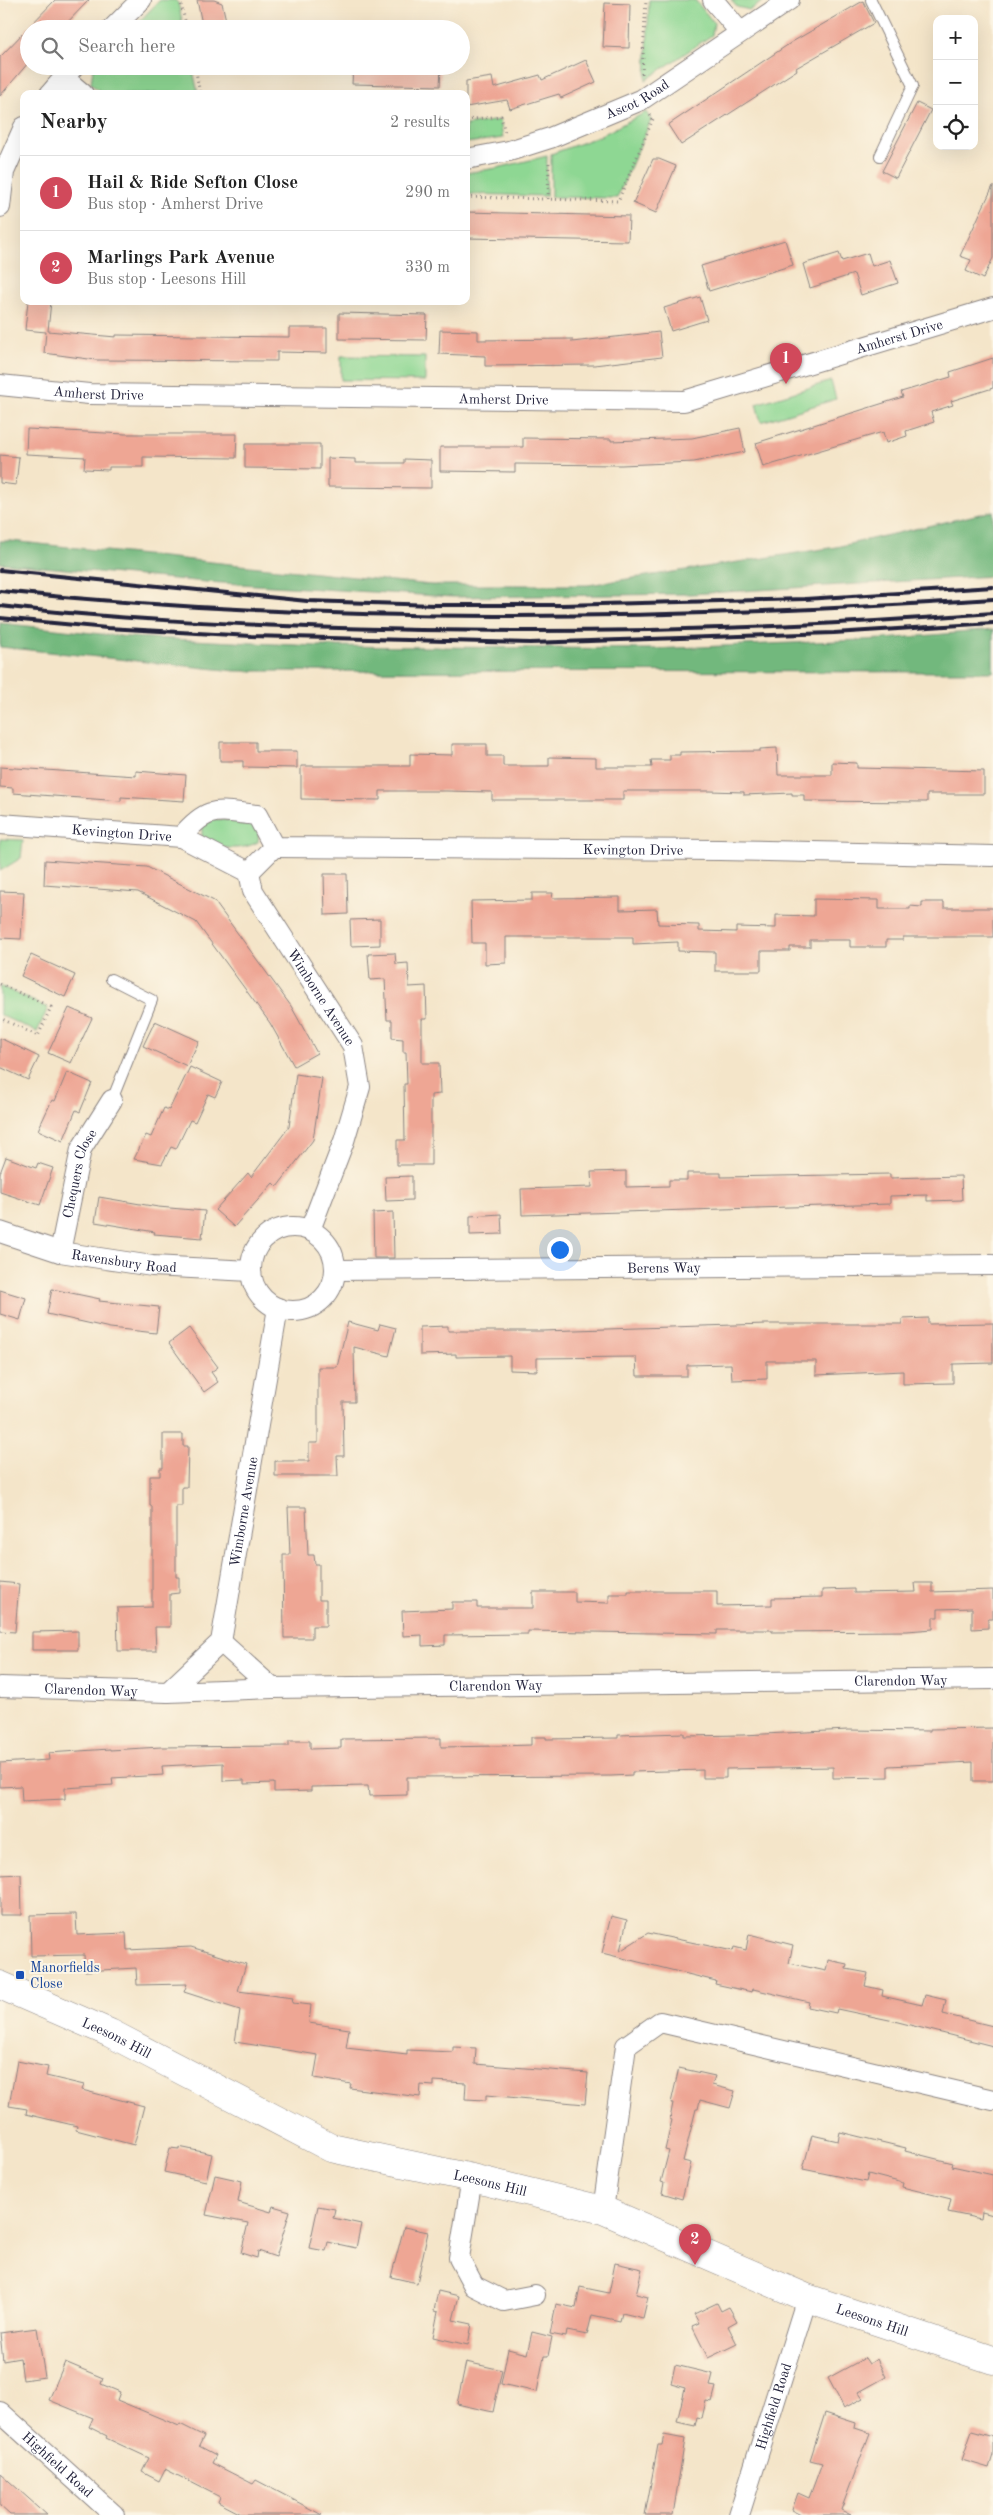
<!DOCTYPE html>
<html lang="en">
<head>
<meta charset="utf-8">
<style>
  body { margin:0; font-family:"Old Standard TT",serif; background:#f6f6f6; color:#222 }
  .controls { position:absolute; right:15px; top:15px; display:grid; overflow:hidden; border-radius:10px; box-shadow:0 5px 20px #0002 }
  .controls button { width:45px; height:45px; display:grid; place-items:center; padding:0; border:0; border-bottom:1px solid #e0e0e0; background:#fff; color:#222; font:25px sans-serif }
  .you { position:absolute; left:559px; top:1249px; width:18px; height:18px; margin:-12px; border:4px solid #fff; border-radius:50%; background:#1a73e8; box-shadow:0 0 0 8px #1a73e833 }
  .badge { display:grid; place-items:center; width:32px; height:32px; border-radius:50%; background:#d1495b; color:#fff; font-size:16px; font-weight:700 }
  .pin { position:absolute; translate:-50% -41px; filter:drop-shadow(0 1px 2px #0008) }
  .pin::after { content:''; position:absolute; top:26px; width:18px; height:15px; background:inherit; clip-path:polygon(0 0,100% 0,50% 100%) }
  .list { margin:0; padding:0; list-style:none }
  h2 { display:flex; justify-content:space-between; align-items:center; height:65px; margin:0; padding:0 20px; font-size:21px }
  h2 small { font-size:16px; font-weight:400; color:#767676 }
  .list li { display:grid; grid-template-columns:32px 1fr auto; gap:15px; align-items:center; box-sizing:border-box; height:75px; padding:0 20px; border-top:1px solid #e0e0e0 }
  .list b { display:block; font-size:19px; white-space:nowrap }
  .list p { margin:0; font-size:16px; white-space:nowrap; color:#767676 }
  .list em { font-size:16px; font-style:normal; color:#767676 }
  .icon { flex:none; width:28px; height:28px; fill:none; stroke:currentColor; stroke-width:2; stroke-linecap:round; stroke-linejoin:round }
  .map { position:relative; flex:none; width:993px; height:2515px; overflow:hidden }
  .search { position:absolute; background:#fff; box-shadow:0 5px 20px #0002; left:20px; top:20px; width:450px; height:55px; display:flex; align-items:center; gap:12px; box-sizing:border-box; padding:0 18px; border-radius:28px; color:#767676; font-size:19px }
  .panel { position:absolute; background:#fff; box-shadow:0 5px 20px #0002; left:20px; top:90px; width:450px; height:215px; border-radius:10px }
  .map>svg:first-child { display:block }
</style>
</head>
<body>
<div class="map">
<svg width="993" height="2515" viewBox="0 0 993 2515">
  <rect width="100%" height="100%" fill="#fcf5e5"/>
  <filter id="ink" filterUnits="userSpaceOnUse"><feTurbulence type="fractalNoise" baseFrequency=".02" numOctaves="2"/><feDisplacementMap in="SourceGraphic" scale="10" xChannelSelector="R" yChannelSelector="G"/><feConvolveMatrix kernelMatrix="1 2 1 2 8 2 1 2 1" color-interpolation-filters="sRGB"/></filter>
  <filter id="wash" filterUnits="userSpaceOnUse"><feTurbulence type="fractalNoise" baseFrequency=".0096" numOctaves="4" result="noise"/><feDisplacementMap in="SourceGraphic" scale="20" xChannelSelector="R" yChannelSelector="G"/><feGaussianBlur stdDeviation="1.12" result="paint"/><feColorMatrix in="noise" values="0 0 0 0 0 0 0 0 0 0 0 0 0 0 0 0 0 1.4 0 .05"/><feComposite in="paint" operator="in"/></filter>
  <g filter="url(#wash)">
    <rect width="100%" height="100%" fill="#f4e5c9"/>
    <path fill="#8ed793" stroke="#587c67" d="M160 0H175L178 3 184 29H132Z
      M649 0H695L714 23 712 35 646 80Z
      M731 0H765L750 10 737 7Z
      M95 66H192L198 93 103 94 91 84 93 69Z
      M646 112 651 120 617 198 551 197V154L600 136Z
      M500 120 503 138 466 143V125Z
      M547 156 546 196 466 194V173L497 168Z
      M341 356 425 357V381L341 380Z
      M831 381 836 399 761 422 756 404Z
      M214 819 249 822 259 828 258 842C241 851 218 850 202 839V826Z
      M0 839 23 840 21 858 0 871Z
      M0 986 48 1008 37 1032 0 1015Z"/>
    <path fill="#72b87d" stroke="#4a6d5c" d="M993 511V576L691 594 453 597 206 582 0 563V541H11L431 585H588L836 547Z
      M0 623 129 637 317 646 653 649 884 639 993 630V672L235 671 0 647Z"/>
    <g id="blocks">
      <path fill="#eea694" d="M55 0H89L61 29H29V62L0 96V57Z
        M197 0H214L222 3 228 29H203Z
        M863 1 874 23 796 68 797 70 681 145 668 125 792 42Z
        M605 3 630 4 629 48 603 47Z
        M586 60 596 82 561 98 559 94 510 109 507 100 466 107V81L492 77 494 88 540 75 542 80Z
        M353 66H441L440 86 352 84Z
        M917 103 931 110 896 178 882 171Z
        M653 159H659L676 166 656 213 633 203Z
        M993 186V258L983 279 966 271 971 260 960 256Z
        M466 212 629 216 628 241 466 238Z
        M785 240 793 265 709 291 701 266Z
        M839 253 842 261 868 253 872 266 890 260 898 283 861 295 854 274 810 288 803 264Z
        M700 297 707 320 671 331 664 308Z
        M28 301H51L48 331 116 337V335L289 337V328H327V353L277 352V361L96 360 44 353 46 332 25 330Z
        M339 313 427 315 426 340 339 339Z
        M440 330 478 331V340L572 339V342L659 332 662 357 594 365 485 366V356L439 354Z
        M993 358V388L951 401 953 405 931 412 934 422 906 431 907 436 886 443 883 432 763 467 756 443 903 397 901 392 951 377 950 372Z
        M740 428 745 452 694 462 621 465 515 464V472L440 471V447H523V438L611 439V441L692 438Z
        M27 429 125 434H237L236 458 143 457V467H109V470L84 469 85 457 26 454Z
        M245 444H320V469L245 468Z
        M0 455 19 457 16 485 0 483Z
        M328 458 355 459V463H404V459L431 460V488L328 487Z
        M220 742H256V751H297V768L243 767V761H220Z
        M452 744H487V756H503V766H549V757L596 758V767H652L651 760H670V755H680V752L760 751V749L777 748 778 775H832V762L857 763V768L984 771V794H927V802L804 801V795H792V793L744 795V792L710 791H623V800H492V792L447 791H380V800L301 799V766H410V754L452 755Z
        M0 767 136 776V771L186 775 184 801 121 797V801L13 793V788L0 787Z
        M45 860 147 867 214 901 291 1006 317 1053 294 1066 270 1023 196 922 138 892 44 885Z
        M324 874H347L348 914 325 915Z
        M0 891 24 892 21 939 0 938Z
        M532 893H553L552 898 620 897V910L657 909 658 924 699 925V931L736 932V927L776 928V915L814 916V899L879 900V909H910V906L922 907V902H944V908H993V937H903V940H886V947H850V940H810V947H790V951H761V971H715V952L678 951V942L633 944V937H506V963L485 964V943H472L471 901 532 900Z
        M380 919V945L351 946 350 920Z
        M395 953 396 964 408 963 409 987 426 986 427 1019H422V1063H439L440 1094 431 1095V1165H397V1140H405L404 1084H407L406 1052H403V1039L392 1038V1020H387L385 979 370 980 368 954Z
        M31 955 75 975 65 997 21 976Z
        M69 1008 92 1018 71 1063 48 1053Z
        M155 1021 199 1041 187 1066 143 1046Z
        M0 1038 39 1057 28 1080 0 1067Z
        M190 1067 222 1082 215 1097 208 1094 195 1122 190 1120 176 1149 171 1147 162 1164 134 1159 146 1135 151 1137 164 1108 169 1110Z
        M67 1072 92 1083 80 1112 76 1110 63 1141 38 1130 52 1100 55 1101Z
        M296 1074 322 1078 313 1140 277 1187 273 1183 234 1227 215 1210 248 1173 251 1177 289 1127Z
        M6 1157 36 1168 38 1163 53 1168 40 1205 0 1192V1173Z
        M626 1171V1187L669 1186V1180H687V1173H721V1177L890 1174V1178L961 1176 962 1200 927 1201V1195L890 1196V1204L522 1215 521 1189 592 1187 591 1172Z
        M412 1176V1200L386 1201 385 1177Z
        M99 1197 158 1207 205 1211 202 1238 154 1234 155 1232 95 1222Z
        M393 1212 394 1258H374L373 1213Z
        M501 1214 502 1234 470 1235V1216Z
        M52 1289 100 1299 99 1301 159 1307 156 1333 110 1328 47 1314Z
        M0 1290 26 1298 20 1320 0 1314Z
        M928 1318V1324L993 1323V1363L953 1364V1383L903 1384V1371L816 1375V1361H767V1379L732 1380 731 1364 687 1365V1376H637L636 1357 537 1358V1371L510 1370V1356L456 1357V1354L420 1355V1327L448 1326V1331H543L766 1324H902V1319Z
        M348 1322 378 1330 380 1324 396 1328 389 1356 354 1347 355 1402H343L344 1456H337L338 1476H275V1461H309V1443H318V1367H337Z
        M189 1328 218 1367 211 1372 218 1382 204 1392 169 1343Z
        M163 1434H183V1446H188L187 1487H182V1506H176V1577H179V1593L170 1594V1627H155L156 1651H118L117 1608 152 1607V1506H150V1476H160V1468H163Z
        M288 1507H306L308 1555H314L315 1564H319V1600H326V1626H312V1638H284L283 1555H290Z
        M0 1582 19 1584 15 1632 0 1631Z
        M915 1583H932V1592L993 1590V1619H988V1628L972 1629V1608L938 1609V1617H933V1629L907 1631 772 1632V1630H717V1634L528 1631V1634L445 1635V1645L422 1646V1635L403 1636 402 1611 452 1609V1602H477V1608H533V1592H575V1602L609 1603V1594H628V1591H717V1606L772 1605V1598L822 1597V1590L854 1589V1593L916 1592Z
        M78 1631V1650H32V1632Z
        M993 1728V1781H973V1762L888 1766V1777L833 1778V1767L726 1769V1778H703V1770L632 1772V1775L611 1776 407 1777V1795L369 1796 368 1786 311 1787V1791L274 1792V1783L244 1784V1780L223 1781V1763L162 1766 163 1775 112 1778 113 1785 65 1788V1799L22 1801 21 1786 0 1787V1763L49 1760 48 1753 110 1749V1750L161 1747 289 1746V1741H310V1749L341 1748V1739L441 1738V1747L498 1746 531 1745V1737H546V1739L618 1738V1735L684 1733V1736L743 1735 848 1730 930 1731V1729Z
        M21 1874 22 1915H0V1875Z
        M76 1914 77 1935 126 1933 127 1950 191 1947 246 1964 238 1991 293 1998 292 2003 311 2005 309 2023 349 2029 346 2048 407 2055V2050L453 2052V2047L476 2048 475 2064 588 2073 585 2104 486 2095V2100L465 2099 466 2083 434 2081V2086L421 2085 420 2097 350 2088 351 2084 314 2078 318 2055 235 2042 240 2010 184 1992 187 1984 137 1985 136 1968 85 1971 84 1955 31 1956 30 1915Z
        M611 1916 627 1920 620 1951 648 1933 733 1951 734 1947 746 1950 749 1934 793 1945 789 1963 826 1971 828 1960 847 1964 846 1969 868 1973 865 1986 883 1990 882 1996 922 2005 925 1995 946 2000 943 2014 993 2026V2046L894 2021 837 2009 836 2013 808 2007 809 2002 753 1989 752 1992 715 1984 716 1981 602 1953Z
        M17 2061 48 2067 46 2076 84 2085 82 2090 144 2106 134 2145 76 2130 77 2126 26 2114 27 2109 9 2106Z
        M679 2068 715 2076 712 2085 735 2091 730 2108 700 2100 698 2109H696L683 2161 691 2163 682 2199 662 2193 664 2183 661 2182 669 2151 665 2150 672 2120 670 2119 673 2103H671Z
        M840 2132 906 2148 905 2151 953 2163 952 2166 993 2175V2215L982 2212 981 2219 948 2212 951 2199 902 2187 903 2183 868 2174 866 2182 803 2169 812 2135 838 2141Z
        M179 2147 212 2154 206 2181 164 2172 170 2148 179 2149Z
        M215 2175 242 2181 238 2202 271 2212 273 2206 290 2211 276 2257 258 2251 257 2258 241 2253 248 2223 206 2215Z
        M318 2206 335 2209 333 2218 361 2224 356 2248 328 2242 326 2251 309 2248Z
        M404 2227 428 2232 417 2283 391 2277Z
        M615 2263 642 2269 636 2294 648 2297 643 2318 622 2313 620 2321 592 2315 587 2335 567 2331 566 2337 550 2334 556 2304 576 2308 580 2287 609 2293Z
        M438 2291 459 2296 453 2320 472 2324 468 2345 433 2337 438 2312 434 2311Z
        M717 2303 721 2311 729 2307 737 2321 728 2326 737 2344 708 2358 692 2326 699 2323 694 2314Z
        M37 2328 45 2377 23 2380 20 2358 3 2361 0 2333Z
        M532 2332 552 2337 548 2356H544L537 2392 501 2384 508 2349 527 2354Z
        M865 2358 869 2364 877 2359 886 2377 859 2392 863 2398 844 2408 828 2378Z
        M65 2362 103 2378 101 2384 120 2392 117 2400 179 2426 180 2424 204 2436 199 2446 216 2455 212 2463 253 2484 256 2480 322 2515H243L218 2502 220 2497 165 2469 159 2481 142 2472 149 2458 106 2438 107 2436 89 2427 93 2418 49 2400Z
        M466 2362 502 2370 493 2412 457 2404Z
        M675 2365 713 2374 710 2386 716 2387 712 2402 706 2401 702 2418 697 2417 695 2426 677 2422 685 2388 671 2384Z
        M825 2413 856 2423 855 2428 870 2433 841 2510 851 2515H802L792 2510 798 2493 809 2498 822 2463 810 2460Z
        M972 2431 993 2437V2455L989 2468 962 2460Z
        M664 2435 685 2439 673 2515H645L658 2445H662Z
        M0 2473 47 2515H10L0 2506Z"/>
    </g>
  </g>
  <g filter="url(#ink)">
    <use href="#blocks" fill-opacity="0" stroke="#8b8482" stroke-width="1"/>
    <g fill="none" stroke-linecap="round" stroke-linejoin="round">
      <defs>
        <path id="lane" d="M871 0 913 86 880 156
          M111 979 152 1000 112 1100"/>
        <g id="street">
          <path d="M713 0 740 32"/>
          <path d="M112 29 141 0"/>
          <path d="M63 77 83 94"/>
          <path d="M50 94 74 66"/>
          <path id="s1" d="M466 159 509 151 550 138 641 100 789 0"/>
          <path d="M0 207 4 172 24 127"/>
          <path id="s2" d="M0 385 89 394 684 401 993 308"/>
          <path id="s3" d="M0 824 181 837C209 804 217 811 257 815L274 847 720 850 993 856"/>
          <path id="s4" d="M181 837 249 872 253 891 353 1046 360 1087 344 1141 310 1230"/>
          <path d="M249 872 274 847"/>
          <circle cx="293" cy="1269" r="42"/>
          <path id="s5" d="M0 1232 60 1252 152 1266 251 1271"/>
          <path id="s6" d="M60 1252 81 1149 112 1100"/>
          <path id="s7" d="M335 1270 993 1265"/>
          <path d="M221 1642 272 1688"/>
          <path id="s8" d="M0 1687 168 1692 272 1688 993 1679"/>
          <path id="s9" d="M168 1692 221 1642 278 1308"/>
          <path d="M472 2178 459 2258 474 2286 504 2301 535 2295"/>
          <path d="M603 2210 626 2046 660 2022 993 2100"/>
          <path id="s10" d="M0 2412 114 2515"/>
          <path id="s11" d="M739 2515 807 2298"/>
        </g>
        <g id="secondary">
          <path id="s12" d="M0 1985 110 2033 331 2148 472 2178 603 2210 807 2298 993 2360"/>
        </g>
      </defs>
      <use href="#lane" stroke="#8b8482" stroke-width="12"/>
      <use href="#street" stroke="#8b8482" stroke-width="22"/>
      <use href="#secondary" stroke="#8b8482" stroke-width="29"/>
      <path stroke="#8b8482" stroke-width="3" stroke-dasharray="1 4" stroke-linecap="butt" d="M180 0 187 29
        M195 66 200 94
        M642 74 646 0
        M466 120 501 116 505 133
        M466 197 618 201 653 119 650 115
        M548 199 549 159
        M0 984 51 1007 38 1036 0 1018"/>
      <use href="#lane" stroke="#fff" stroke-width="10"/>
      <use href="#street" stroke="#fff" stroke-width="20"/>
      <use href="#secondary" stroke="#fff" stroke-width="28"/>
      <path stroke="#22223b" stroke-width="4" d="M0 570 307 601 435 605H562L805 599 993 587
        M0 591C330 625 662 621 993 599
        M0 606C113 619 226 624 339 628 557 635 775 630 993 613
        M0 618 107 628 251 636 530 643 834 633 993 623"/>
    </g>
  </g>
  <rect fill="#1a4fb4" stroke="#fcf5e5" stroke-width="2" x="15" y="1970" width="10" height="10" rx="2.5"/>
  <g text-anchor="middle" stroke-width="4" stroke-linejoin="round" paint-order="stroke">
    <g font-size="14" fill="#22223b" stroke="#fcf5e5">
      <text dy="5" stroke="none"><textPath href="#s1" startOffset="182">Ascot Road</textPath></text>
      <text dy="5" stroke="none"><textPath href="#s2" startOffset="909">Amherst Drive</textPath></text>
      <text dy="5" stroke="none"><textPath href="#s2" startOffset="99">Amherst Drive</textPath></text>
      <text dy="5" stroke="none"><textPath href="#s2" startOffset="504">Amherst Drive</textPath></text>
      <text dy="5" stroke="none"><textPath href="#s3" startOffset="122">Kevington Drive</textPath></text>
      <text dy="5" stroke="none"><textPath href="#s3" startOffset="662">Kevington Drive</textPath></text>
      <text dy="5" stroke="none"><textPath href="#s4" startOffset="222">Wimborne Avenue</textPath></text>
      <text dy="5" stroke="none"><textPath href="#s6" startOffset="81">Chequers Close</textPath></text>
      <text dy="5" stroke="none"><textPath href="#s5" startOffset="128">Ravensbury Road</textPath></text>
      <text dy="5" stroke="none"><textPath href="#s7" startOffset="329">Berens Way</textPath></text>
      <text dy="5" stroke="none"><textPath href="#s9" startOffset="205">Wimborne Avenue</textPath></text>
      <text dy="5" stroke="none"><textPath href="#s8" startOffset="901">Clarendon Way</textPath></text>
      <text dy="5" stroke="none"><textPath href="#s8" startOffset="496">Clarendon Way</textPath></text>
      <text dy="5" stroke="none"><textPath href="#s8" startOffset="91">Clarendon Way</textPath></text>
      <text dy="5" stroke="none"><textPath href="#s12" startOffset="128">Leesons Hill</textPath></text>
      <text dy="5" stroke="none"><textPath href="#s12" startOffset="532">Leesons Hill</textPath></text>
      <text dy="5" stroke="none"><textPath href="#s12" startOffset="939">Leesons Hill</textPath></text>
      <text dy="5" stroke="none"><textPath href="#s11" startOffset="114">Highfield Road</textPath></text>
      <text dy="5" stroke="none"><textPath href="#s10" startOffset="78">Highfield Road</textPath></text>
    </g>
    <g font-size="14" fill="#164399" stroke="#fcf5e5" text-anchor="start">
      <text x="30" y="1972">Manorfields<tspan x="30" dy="16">Close</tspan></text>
    </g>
  </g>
</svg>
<div class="controls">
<button>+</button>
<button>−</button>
<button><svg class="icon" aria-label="locate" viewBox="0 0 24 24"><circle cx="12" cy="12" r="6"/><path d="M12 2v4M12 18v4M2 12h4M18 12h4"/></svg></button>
</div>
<div class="you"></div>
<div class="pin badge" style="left:786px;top:384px">1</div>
<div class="pin badge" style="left:695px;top:2265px">2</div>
<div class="search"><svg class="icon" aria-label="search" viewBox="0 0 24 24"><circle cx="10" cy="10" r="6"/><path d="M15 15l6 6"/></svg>Search here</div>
<section class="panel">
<h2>Nearby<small>2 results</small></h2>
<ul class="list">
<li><span class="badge">1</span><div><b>Hail &amp; Ride Sefton Close</b><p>Bus stop · Amherst Drive</p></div><em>290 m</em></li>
<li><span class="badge">2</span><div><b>Marlings Park Avenue</b><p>Bus stop · Leesons Hill</p></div><em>330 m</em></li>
</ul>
</section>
</div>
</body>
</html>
